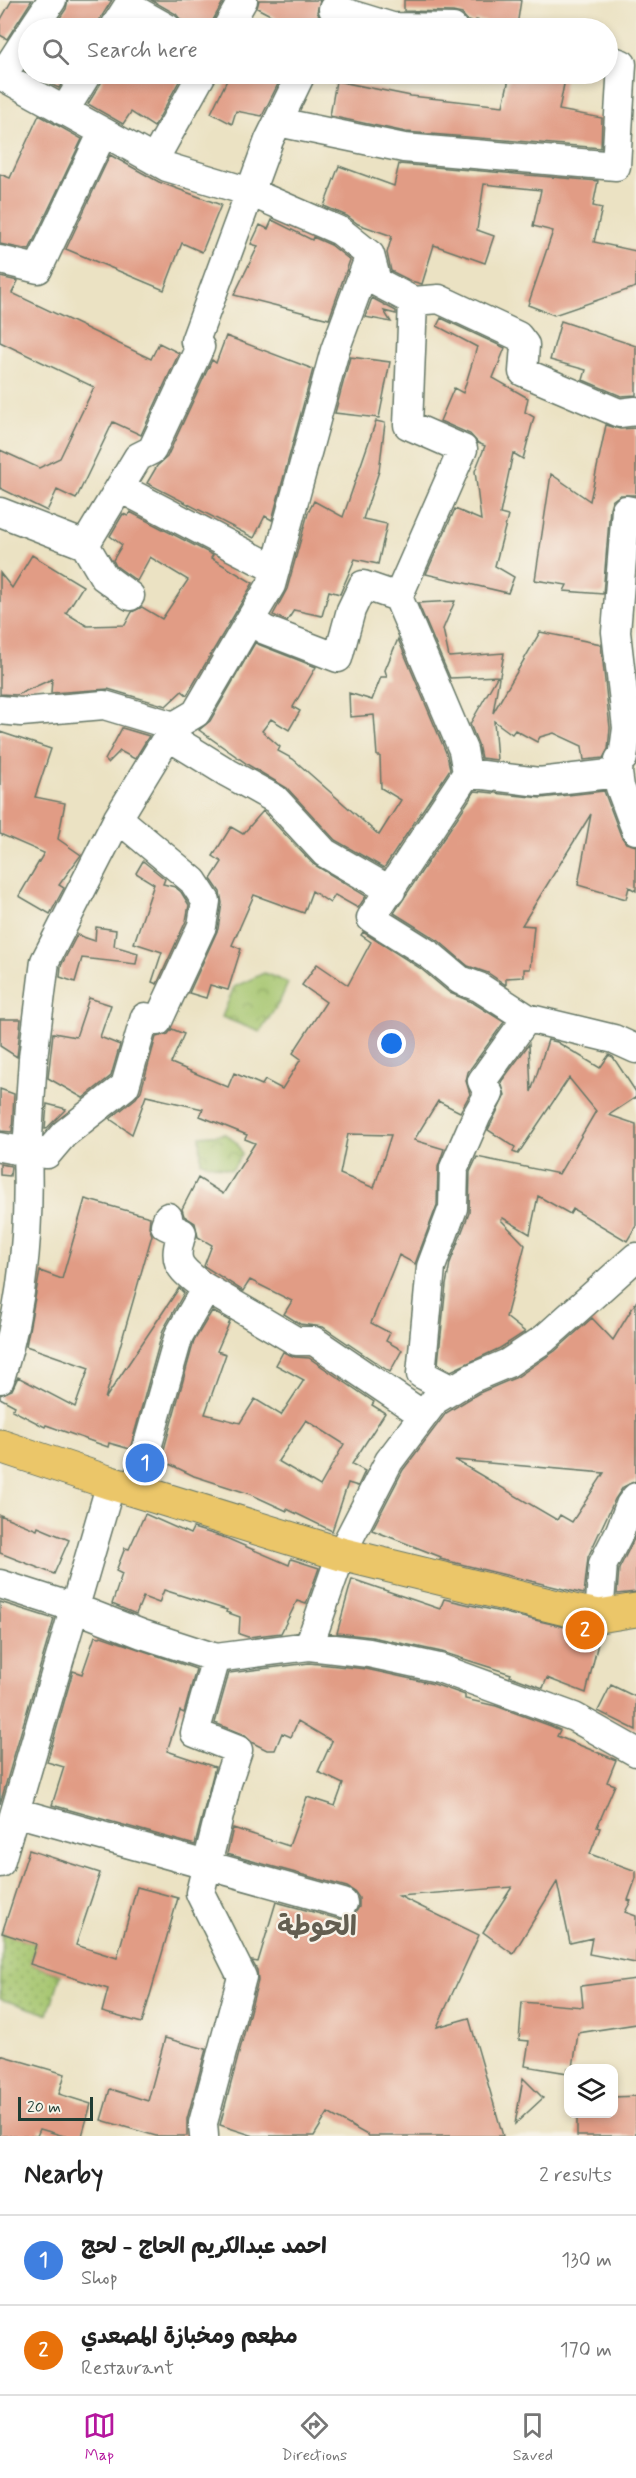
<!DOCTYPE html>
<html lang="en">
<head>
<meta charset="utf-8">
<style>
  body { margin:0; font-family:Mynerve,"Playpen Sans Arabic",sans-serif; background:#f6f6f6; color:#222 }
  .controls { position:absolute; right:18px; bottom:18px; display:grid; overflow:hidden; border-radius:12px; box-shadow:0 3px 9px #0003 }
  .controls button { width:54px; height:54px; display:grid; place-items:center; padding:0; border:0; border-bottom:2px solid #e0e0e0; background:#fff; color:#222; font:30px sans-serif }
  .scale { position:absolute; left:18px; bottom:15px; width:75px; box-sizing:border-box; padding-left:6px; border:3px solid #1f3d34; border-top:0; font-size:16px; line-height:21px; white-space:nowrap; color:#1f3d34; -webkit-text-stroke:4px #f7f3e8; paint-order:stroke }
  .you { position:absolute; left:392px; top:1044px; width:21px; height:21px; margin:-15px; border:4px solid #fff; border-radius:50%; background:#1a73e8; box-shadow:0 0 0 9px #1a73e833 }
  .badge { display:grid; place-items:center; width:39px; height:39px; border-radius:50%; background:#b5179e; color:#fff; font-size:20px; font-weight:700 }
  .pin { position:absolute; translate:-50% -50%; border:3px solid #fff; box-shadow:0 2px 6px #0006 }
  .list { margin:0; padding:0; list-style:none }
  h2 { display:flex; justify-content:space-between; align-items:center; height:78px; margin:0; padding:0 24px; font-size:26px }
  h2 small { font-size:20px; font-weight:400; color:#767676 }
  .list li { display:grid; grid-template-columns:39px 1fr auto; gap:18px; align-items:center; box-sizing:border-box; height:90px; padding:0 24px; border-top:2px solid #e0e0e0 }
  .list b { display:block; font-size:22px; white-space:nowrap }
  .list p { margin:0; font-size:20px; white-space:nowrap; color:#767676 }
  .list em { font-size:20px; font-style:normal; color:#767676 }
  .icon { flex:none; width:33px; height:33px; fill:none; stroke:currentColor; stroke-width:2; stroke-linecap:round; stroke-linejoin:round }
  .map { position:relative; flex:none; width:636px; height:2136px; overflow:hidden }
  .search { position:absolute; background:#fff; box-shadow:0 3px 9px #0003; left:18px; right:18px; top:18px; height:66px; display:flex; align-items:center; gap:15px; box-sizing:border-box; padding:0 21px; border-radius:33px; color:#767676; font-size:22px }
  .sheet { height:258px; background:#fff }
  nav { display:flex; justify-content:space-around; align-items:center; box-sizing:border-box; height:84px; border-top:2px solid #e0e0e0; background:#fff; font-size:16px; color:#767676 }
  nav a { display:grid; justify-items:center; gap:3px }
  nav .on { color:#b5179e }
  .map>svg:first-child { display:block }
</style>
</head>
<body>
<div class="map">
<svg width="636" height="2136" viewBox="0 0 636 2136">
  <defs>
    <pattern id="park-crowns" width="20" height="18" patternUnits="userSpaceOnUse" patternTransform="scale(1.5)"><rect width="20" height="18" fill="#a4c56d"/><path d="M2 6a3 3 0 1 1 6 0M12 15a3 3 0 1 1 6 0" fill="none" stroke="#85a15a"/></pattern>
    <pattern id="garden-dots" width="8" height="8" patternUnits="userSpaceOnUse" patternTransform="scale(1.5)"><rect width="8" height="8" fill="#a4c56d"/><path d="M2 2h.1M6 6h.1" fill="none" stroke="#85a15a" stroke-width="1.8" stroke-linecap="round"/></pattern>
  </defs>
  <rect width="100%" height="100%" fill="#f7f3e8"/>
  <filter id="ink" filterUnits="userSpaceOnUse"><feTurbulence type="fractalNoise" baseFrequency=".0167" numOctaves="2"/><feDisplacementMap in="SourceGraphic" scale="12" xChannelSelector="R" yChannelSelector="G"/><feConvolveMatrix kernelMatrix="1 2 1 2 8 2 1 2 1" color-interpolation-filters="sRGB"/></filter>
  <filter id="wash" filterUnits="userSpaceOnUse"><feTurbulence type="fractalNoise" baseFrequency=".008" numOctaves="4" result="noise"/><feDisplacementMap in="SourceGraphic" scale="24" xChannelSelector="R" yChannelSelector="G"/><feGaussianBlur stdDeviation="1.35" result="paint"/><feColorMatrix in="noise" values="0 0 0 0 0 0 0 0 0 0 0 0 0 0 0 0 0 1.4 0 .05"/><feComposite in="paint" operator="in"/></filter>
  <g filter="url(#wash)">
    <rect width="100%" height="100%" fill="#ebe2c3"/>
    <path fill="url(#park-crowns)" stroke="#628150" stroke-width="1.5" d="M264 973 288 983 280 1001 260 1032 222 1017 234 987Z
      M225 1134 237 1143 242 1154 232 1170 201 1162 200 1136Z"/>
    <path fill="url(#garden-dots)" stroke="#628150" stroke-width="1.5" d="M2 1933 36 1944 30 1964 61 1975 48 2014 0 1999Z"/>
    <g id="blocks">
      <path fill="#e19c85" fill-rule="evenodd" d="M12 0H32L7 39 0 35V21Z
        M68 0H112L100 19 98 28H53L66 9Z
        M151 0H224L213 20 211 28H183L181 20 176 14Z
        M259 0H320L317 12 322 21 318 28H295L257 8Z
        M404 0H521L517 26 476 20V23L468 21 462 14 453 12 404 11Z
        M58 74H68L59 88 52 85Z
        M103 74H183L154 127 131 112 123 124 88 104 101 83Z
        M230 74H283L262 116 236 111 232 124 211 113Z
        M510 74H566L559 110 602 118 601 148 406 132 330 116 336 81 411 96 503 106Z
        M39 115 82 139 29 250 0 244V174L10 178Z
        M110 155 159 182 221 205 202 252 182 243 164 290 66 249Z
        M399 164 598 181 593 206 602 208 594 242 636 251V287L554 315 528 305 553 231 533 226 541 190 484 184 477 230 494 236 485 263 434 245 422 284 411 281 391 271 387 253 392 236 358 224 347 216 324 206 339 166 394 186Z
        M272 220 312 240 313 237 331 245 350 260 329 319 234 295 258 246 251 244 260 225 268 229Z
        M0 277 18 281 12 293 151 359 159 343 179 353 141 435 113 422 76 499 57 490 47 511 0 488V450L39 468 60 458 94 387 0 342Z
        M372 298 396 311V314L384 311 391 322 365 317Z
        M441 318 505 348 493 378 528 398 525 412 534 417 523 459 513 453 500 514 508 516 495 566 514 577 508 593 426 574 455 509 481 520 475 471 485 446 478 443 470 434 440 421 454 388 463 393 477 347 437 326Z
        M561 321 636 346V395L621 396 583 380 586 370 550 360Z
        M226 336 313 369 272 520 265 516 254 538 147 483 157 466 167 457 212 360 216 363Z
        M350 357 390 362 379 418 335 413Z
        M376 421 385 423 379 471 363 519 387 524 378 564 355 559 340 594 329 591 322 616 294 610 287 621 273 615 287 589 308 513 314 501 343 517Z
        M606 425 620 429 636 428V495H620L612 501 610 508 603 594 564 591 567 585 535 580 551 474 590 501Z
        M130 512 213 555 211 558 253 583 187 695 182 691 166 706 108 689 51 693 52 679 17 695 0 694V573L12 588 32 555 83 586 66 613 87 626 125 625 132 612 142 607 162 619 188 580 150 557 137 581 116 566 113 560 122 545 110 536 123 514 128 516Z
        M455 601 443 629 449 657 504 653 500 676 450 678 418 603Z
        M540 632 601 644 610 728 608 749 603 758 584 760 582 746 554 733 540 737 537 742 515 730 512 734 494 721 497 760 481 758 478 744 470 724 497 677 499 678 493 713Z
        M398 639 447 755 450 769 384 868 335 840 287 788 250 766 199 730 210 721 255 643 316 667 293 707 300 711 289 730 271 719 262 731 280 747 278 751 293 759 379 835 401 800 381 788 380 756H377L374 715 350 717 349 693 372 700 381 677H387L385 670Z
        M122 728 149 736 135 759 120 751 108 763 105 760Z
        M0 732 51 749 35 797 65 803 58 839 81 855 59 885 64 888 50 914 19 896 44 853 0 834Z
        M475 791 541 798 604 791 621 836 626 843 636 846V891L629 887 626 899 578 885 591 814 522 925 534 926 530 969H524V977L506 978V985L488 973 468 966 439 941 394 913Z
        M263 811 313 864 366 896 358 908 335 895 330 903 312 891 304 913 254 895 232 945 241 949 228 990 210 985 206 998 189 993 218 929 222 903 220 892 211 879 222 862 213 856 231 827 243 834Z
        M143 861 165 879 163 884 175 887 181 892 189 905 186 921 157 984 152 982 162 952 134 943 154 884 136 873Z
        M96 927 116 930 114 946 138 953 136 964 82 958 75 982 60 977 61 966 77 935 95 941Z
        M363 932 420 968 450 993 472 1002 504 1022 468 1072 466 1081 470 1094 460 1112 438 1101 414 1140 444 1149 438 1167 437 1205 415 1264 399 1255 371 1323 390 1333 386 1341 402 1350 390 1372 323 1327 300 1324 284 1314 292 1301 250 1280 243 1291 204 1266 212 1245 198 1237 195 1223 184 1216 182 1209 198 1178 223 1194 255 1143 245 1139 247 1135 200 1116 203 1109 146 1096 132 1134 110 1119 136 1098 141 1091 156 1037 168 1034 172 1029 184 1034 171 1063 228 1087 234 1073 262 1085 265 1080 282 1089 301 1059 293 1053 326 1002 302 985 317 964 348 985 371 942 361 935ZM348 1134 391 1135 374 1188 340 1174Z
        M89 998 111 1005 100 1037 120 1045 111 1076 83 1098 48 1078 53 1033 76 1037Z
        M0 1019H21L17 1057 0 1046Z
        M548 1040 557 1042 600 1068 609 1055 613 1057 636 1092V1097L609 1115 636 1124V1226L627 1241 573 1209 570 1214 538 1196 530 1234 503 1218 501 1220 525 1245 506 1317 525 1332 500 1348 451 1371 438 1364 446 1285 450 1263 469 1213 470 1172 477 1157 559 1174 596 1111 569 1078 518 1154 513 1152 515 1147 488 1130 505 1095 501 1082 529 1044 531 1092Z
        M0 1089 14 1094 12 1132 0 1131Z
        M47 1104 66 1109 46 1129H45Z
        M0 1164 11 1166 10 1176 0 1175Z
        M85 1199 150 1217 149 1227 152 1235 105 1399 179 1288 184 1293 163 1330 130 1449 109 1443 108 1447 46 1425 45 1427 12 1410 15 1406 0 1398V1395L12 1390 18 1377 75 1407 89 1368 26 1346 40 1271 62 1279Z
        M636 1302V1481L623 1487 615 1499 588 1557 584 1594 440 1559 441 1557 372 1530 403 1470 446 1413 479 1393 517 1377 555 1351 592 1318 613 1340ZM455 1460 604 1473 572 1522 560 1515 557 1520Z
        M212 1311 230 1321 217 1351 226 1354 205 1414 240 1423 255 1399 281 1415 304 1380 276 1365 283 1352 295 1357 309 1358 374 1402 372 1405 385 1413 352 1464 365 1471 358 1486 348 1483 332 1531 287 1509V1511L250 1494 194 1476 161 1460 194 1341ZM306 1420 344 1444 320 1486 278 1461Z
        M145 1514 190 1534 193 1528 226 1538 289 1565 291 1559 319 1568 306 1604 297 1601 281 1633 248 1637 239 1634 240 1617 226 1612 227 1610 164 1590 159 1603 143 1597 136 1614 112 1604 122 1574 116 1571 125 1548 129 1549Z
        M0 1515 37 1530 38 1527 69 1540 54 1574 0 1553Z
        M636 1535V1592L617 1594 619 1569Z
        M352 1579 440 1609 444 1599 600 1635 586 1693 547 1678 543 1688 510 1676 511 1674 442 1652 372 1637 337 1633Z
        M0 1602 54 1619 0 1804Z
        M95 1636 100 1637 101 1636 196 1669 184 1713 180 1711 167 1751 215 1767 195 1845 52 1805 64 1767 47 1762 73 1671 82 1674Z
        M309 1663 366 1669 434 1684 465 1695V1699L496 1706 551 1726 560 1730 557 1736 616 1760 607 1782 615 1785 597 1827 600 1828 590 1854 636 1871V1878L628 1900 631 1901 625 1912 636 1916V1963L589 1954 592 1938 570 1943 557 1882 513 1954 483 1932 512 1887 399 1896 479 1935 437 2027 469 2018 503 2136H369L328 2113 314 2136H254L220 2125 258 1981 257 1970 252 1961 258 1962 276 1902 339 1919H348L354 1915 359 1907V1898L355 1892 347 1887 227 1854 233 1828 289 1846 307 1797 335 1806 343 1784 318 1772 332 1741 298 1721 291 1737 282 1733 275 1750H267L253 1743 244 1735 215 1723 229 1673Z
        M611 1685 636 1697V1730L598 1711Z
        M29 1850 100 1873 76 1945 117 1958 137 1887 178 1898 142 2023 102 2012 108 1989 30 1964 36 1944 2 1933Z
        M636 1979V2024L578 2033 573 2068H568V2073L525 2066 529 2041 519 2040 522 2002 583 2007 581 1986Z
        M165 2038 206 2049 187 2119V2136H156L101 2120 110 2089 148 2101Z
        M0 2055 65 2074 59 2094 91 2104 82 2136H64L40 2129 37 2136H0Z
        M523 2078 543 2098 515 2124Z
        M636 2096V2136H577V2114H614V2097Z"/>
    </g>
  </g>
  <g filter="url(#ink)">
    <use href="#blocks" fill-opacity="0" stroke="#676" stroke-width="1.5"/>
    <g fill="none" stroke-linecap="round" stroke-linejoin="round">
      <defs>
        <path id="minor" d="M333 9 392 27 453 28
          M33 28 52 0
          M114 28 128 6 167 28
          M227 28 243 0
          M0 75 167 167 250 192 269 140 301 74
          M2 76 28 36
          M64 111 87 74
          M278 122 404 148 616 166 622 64 608 59
          M154 160 202 74
          M370 255 335 350 271 585 250 620 265 630 338 658 351 610 363 585 398 597 463 750 467 773 371 918 430 955 460 980 479 987 527 1018 614 1039 636 1049
          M0 260 38 269 103 132
          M120 488 275 569
          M0 512 85 545 138 457 152 450 200 347 195 341 250 192 340 231 370 255 377 282 413 301 439 299 518 336 525 345 523 372 619 413 636 411
          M85 545 104 577 130 596
          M398 597 463 449 408 425 413 301
          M0 710 21 712 104 705 174 726 196 713 250 620
          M168 736 228 773 275 799 325 853 391 891
          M467 773 539 782 618 773 619 760 623 758 627 728 616 632 626 510 636 512
          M618 773 620 787 636 830
          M118 818 193 881 206 901 202 926 158 1021 145 1017 125 1086 64 1134 47 1154 27 1152 33 1058 45 961 115 824 118 818 174 726
          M0 1147 27 1152C30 1227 23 1306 0 1379
          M201 1285 296 1341H314L423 1415
          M452 1390 421 1374 431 1267 453 1208 454 1168 477 1115 489 1094 482 1081 527 1018
          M135 1490 179 1335 202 1295 201 1285C179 1267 172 1263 182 1233L165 1225 168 1217
          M0 1584 75 1608 142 1634 216 1658 309 1646 369 1653 439 1668 574 1717 636 1752
          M599 1616 603 1564 620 1531 630 1505 636 1497
          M309 1646 341 1554 389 1461 435 1400 472 1378 508 1363 544 1339 636 1257
          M15 1812 343 1903
          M0 1863 111 1483
          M204 2136 203 2123 242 1977 200 1893 227 1783 238 1750 195 1733 216 1658"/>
        <path id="major" d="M0 1446 111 1483 341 1554 578 1612 599 1616 636 1610"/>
      </defs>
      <use href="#minor" stroke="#676" stroke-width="31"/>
      <use href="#major" stroke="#676" stroke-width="35"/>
      <use href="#minor" stroke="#fff" stroke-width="28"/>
      <use href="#major" stroke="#ebc669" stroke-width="33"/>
    </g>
  </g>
  <g text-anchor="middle" stroke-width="4.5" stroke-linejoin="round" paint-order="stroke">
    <g font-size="27" font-weight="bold" fill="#635e50" stroke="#f7f3e8">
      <text x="317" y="1935">الحوطة</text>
    </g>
  </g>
</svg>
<div class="controls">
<button><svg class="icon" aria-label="layers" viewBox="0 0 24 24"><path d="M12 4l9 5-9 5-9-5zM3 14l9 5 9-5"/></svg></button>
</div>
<div class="scale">20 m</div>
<div class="you"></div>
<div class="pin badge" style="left:145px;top:1463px;background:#3f7fe0">1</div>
<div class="pin badge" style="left:585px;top:1630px;background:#e8710a">2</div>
<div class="search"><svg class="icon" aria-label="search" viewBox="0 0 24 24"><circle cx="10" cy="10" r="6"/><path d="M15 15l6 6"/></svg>Search here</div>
</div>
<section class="sheet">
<h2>Nearby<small>2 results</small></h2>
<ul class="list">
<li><span class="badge" style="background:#3f7fe0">1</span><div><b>احمد عبدالكريم الحاج - لحج</b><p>Shop</p></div><em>130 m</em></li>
<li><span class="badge" style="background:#e8710a">2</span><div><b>مطعم ومخبازة المصعدي</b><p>Restaurant</p></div><em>170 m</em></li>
</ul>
</section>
<nav>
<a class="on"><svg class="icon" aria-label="map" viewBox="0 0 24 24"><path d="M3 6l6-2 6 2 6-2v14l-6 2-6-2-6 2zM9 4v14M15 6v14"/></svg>Map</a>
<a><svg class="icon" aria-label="directions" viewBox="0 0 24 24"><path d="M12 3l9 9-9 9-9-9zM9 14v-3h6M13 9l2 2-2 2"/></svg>Directions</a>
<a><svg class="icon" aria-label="saved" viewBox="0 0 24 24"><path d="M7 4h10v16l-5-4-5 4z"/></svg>Saved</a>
</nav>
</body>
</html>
